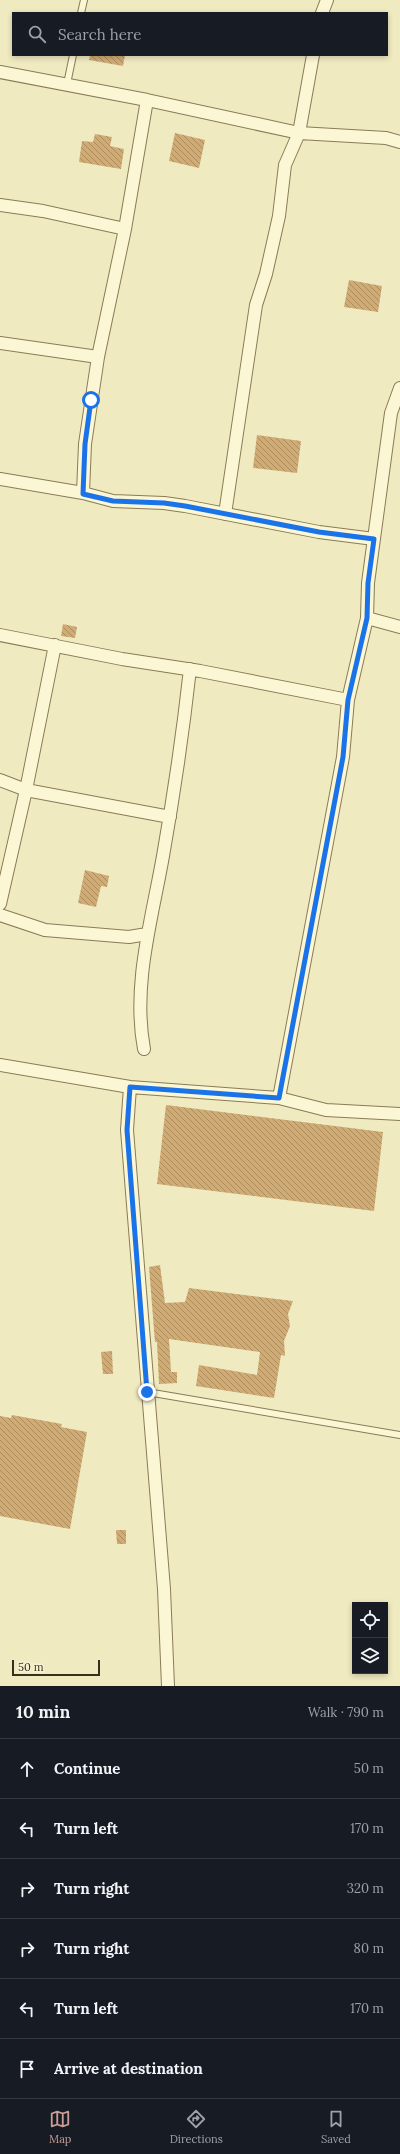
<!DOCTYPE html>
<html lang="en">
<head>
<meta charset="utf-8">
<style>
  body { margin:0; font-family:Lora,serif; background:#242831; color:#f1f3f6 }
  .controls { position:absolute; right:12px; bottom:12px; display:grid; overflow:hidden; border-radius:0px; box-shadow:0 2px 6px #0003 }
  .controls button { width:36px; height:36px; display:grid; place-items:center; padding:0; border:0; border-bottom:1px solid #363941; background:#171b24; color:#f1f3f6; font:20px sans-serif }
  .scale { position:absolute; left:12px; bottom:10px; width:88px; box-sizing:border-box; padding-left:4px; border:2px solid #392f1c; border-top:0; font-size:11px; line-height:14px; white-space:nowrap; color:#392f1c; -webkit-text-stroke:3px #f7f3d0; paint-order:stroke }
  .stop { position:absolute; width:12px; height:12px; margin:-9px; border:3px solid #1a73e8; border-radius:50%; background:#fff }
  .stop.end { background:#1a73e8; border-color:#fff; box-shadow:0 1px 4px #0008 }
  .list { margin:0; padding:0; list-style:none }
  h2 { display:flex; justify-content:space-between; align-items:center; height:52px; margin:0; padding:0 16px; font-size:17px }
  h2 small { font-size:13px; font-weight:400; color:#9ea1a6 }
  .list li { display:grid; grid-template-columns:26px 1fr auto; gap:12px; align-items:center; box-sizing:border-box; height:60px; padding:0 16px; border-top:1px solid #363941 }
  .list b { display:block; font-size:15px; white-space:nowrap }
  .list em { font-size:13px; font-style:normal; color:#9ea1a6 }
  .icon { flex:none; width:22px; height:22px; fill:none; stroke:currentColor; stroke-width:2; stroke-linecap:round; stroke-linejoin:round }
  .map { position:relative; flex:none; width:400px; height:1686px; overflow:hidden }
  .search { position:absolute; background:#171b24; box-shadow:0 2px 6px #0003; left:12px; right:12px; top:12px; height:44px; display:flex; align-items:center; gap:10px; box-sizing:border-box; padding:0 14px; border-radius:0px; color:#9ea1a6; font-size:15px }
  .sheet { height:412px; background:#171b24 }
  nav { display:flex; justify-content:space-around; align-items:center; box-sizing:border-box; height:56px; border-top:1px solid #363941; background:#171b24; font-size:11px; color:#9ea1a6 }
  nav a { display:grid; justify-items:center; gap:2px }
  nav .on { color:#cb9f98 }
  .map>svg:first-child { display:block }
</style>
</head>
<body>
<div class="map">
<svg width="400" height="1686" viewBox="0 0 400 1686">
  <defs>
    <pattern id="building-back-hatch" width="6" height="6" patternUnits="userSpaceOnUse"><rect width="6" height="6" fill="#d1ab74"/><path d="M-1 5l2 2M0 0l6 6M5-1l2 2" fill="none" stroke="#ab8c5e"/></pattern>
  </defs>
  <rect width="100%" height="100%" fill="#f0eac0"/>
  <path fill="url(#building-back-hatch)" d="M90 55H125L123 66 89 60Z
    M175 133 205 140 199 168 169 161Z
    M95 134 112 137 110 146 124 149 121 169 79 162 82 141 93 142Z
    M349 280 382 286 378 312 344 307Z
    M257 435 301 441 297 473 253 468Z
    M63 624 77 627 75 638 61 636Z
    M85 870 109 876 107 887 101 886 96 907 78 903Z
    M166 1105 383 1132 374 1211 157 1184Z
    M160 1265 165 1303 185 1302 189 1288 293 1301 288 1314 290 1326 284 1341 285 1356 281 1355 274 1398 196 1386 199 1365 257 1375 260 1352 169 1339 171 1372H177V1383L159 1384 157 1342H155L149 1267Z
    M112 1351 113 1374H103L101 1352Z
    M12 1415 62 1424 61 1427 87 1432 70 1529 0 1516V1416L11 1418Z
    M116 1530H126V1544H117Z"/>
  <g fill="none" stroke-linecap="round" stroke-linejoin="round">
    <defs>
      <path id="service" d="M81 13 84 0
        M67 84 73 55
        M147 1392 400 1435"/>
      <path id="minor" d="M322 13 327 0
        M0 72 147 100 299 133 386 138 400 142
        M0 205 43 211 125 229
        M0 343 98 357
        M0 479 83 493 113 501 164 503 185 506 319 532 374 539
        M83 493 85 444 98 357 125 229 147 100
        M225 514 256 305 266 274 279 216 285 165 299 133 313 55
        M367 618 400 627
        M0 635 122 659 200 671 348 700
        M0 780 26 790 170 817
        M0 904 26 790 55 645
        M0 915 45 930 129 937 147 934
        M144 1049C132 985 152 919 163 856 174 794 183 732 190 669
        M0 1065 130 1087 279 1098 343 757 348 700 367 618 368 583 391 413 400 388
        M130 1087 127 1130 164 1589 168 1686
        M279 1098 326 1110 400 1114"/>
    </defs>
    <use href="#service" stroke="#8a7b57" stroke-width="8"/>
    <use href="#minor" stroke="#8a7b57" stroke-width="14"/>
    <use href="#service" stroke="#fbf6d4" stroke-width="6"/>
    <use href="#minor" stroke="#fbf6d4" stroke-width="12"/>
  </g>
  <g fill="none" stroke-linecap="round" stroke-linejoin="round">
    <path stroke="#1a73e8" stroke-width="5" d="M91 400 85 444 83 494 113 501 164 503 185 506 319 532 374 539 368 583 367 618 348 700 343 757 279 1098 130 1087 127 1130 147 1392"/>
  </g>
</svg>
<div class="controls">
<button><svg class="icon" aria-label="locate" viewBox="0 0 24 24"><circle cx="12" cy="12" r="6"/><path d="M12 2v4M12 18v4M2 12h4M18 12h4"/></svg></button>
<button><svg class="icon" aria-label="layers" viewBox="0 0 24 24"><path d="M12 4l9 5-9 5-9-5zM3 14l9 5 9-5"/></svg></button>
</div>
<div class="scale">50 m</div>
<div class="stop" style="left:91px;top:400px"></div>
<div class="stop end" style="left:147px;top:1392px"></div>
<div class="search"><svg class="icon" aria-label="search" viewBox="0 0 24 24"><circle cx="10" cy="10" r="6"/><path d="M15 15l6 6"/></svg>Search here</div>
</div>
<section class="sheet">
<h2>10 min<small>Walk · 790 m</small></h2>
<ul class="list">
<li><svg class="icon" aria-label="ahead" viewBox="0 0 24 24"><path d="M12 20V5M6 11l6-6 6 6"/></svg><div><b>Continue</b></div><em>50 m</em></li>
<li><svg class="icon" aria-label="left" viewBox="0 0 24 24"><path d="M17 20v-9H6M10 6l-5 5 5 5"/></svg><div><b>Turn left</b></div><em>170 m</em></li>
<li><svg class="icon" aria-label="right" viewBox="0 0 24 24"><path d="M7 20v-9h11M14 6l5 5-5 5"/></svg><div><b>Turn right</b></div><em>320 m</em></li>
<li><svg class="icon" aria-label="right" viewBox="0 0 24 24"><path d="M7 20v-9h11M14 6l5 5-5 5"/></svg><div><b>Turn right</b></div><em>80 m</em></li>
<li><svg class="icon" aria-label="left" viewBox="0 0 24 24"><path d="M17 20v-9H6M10 6l-5 5 5 5"/></svg><div><b>Turn left</b></div><em>170 m</em></li>
<li><svg class="icon" aria-label="arrive" viewBox="0 0 24 24"><path d="M6 21V4h12l-3 4 3 4H6"/></svg><div><b>Arrive at destination</b></div></li>
</ul>
</section>
<nav>
<a class="on"><svg class="icon" aria-label="map" viewBox="0 0 24 24"><path d="M3 6l6-2 6 2 6-2v14l-6 2-6-2-6 2zM9 4v14M15 6v14"/></svg>Map</a>
<a><svg class="icon" aria-label="directions" viewBox="0 0 24 24"><path d="M12 3l9 9-9 9-9-9zM9 14v-3h6M13 9l2 2-2 2"/></svg>Directions</a>
<a><svg class="icon" aria-label="saved" viewBox="0 0 24 24"><path d="M7 4h10v16l-5-4-5 4z"/></svg>Saved</a>
</nav>
</body>
</html>
